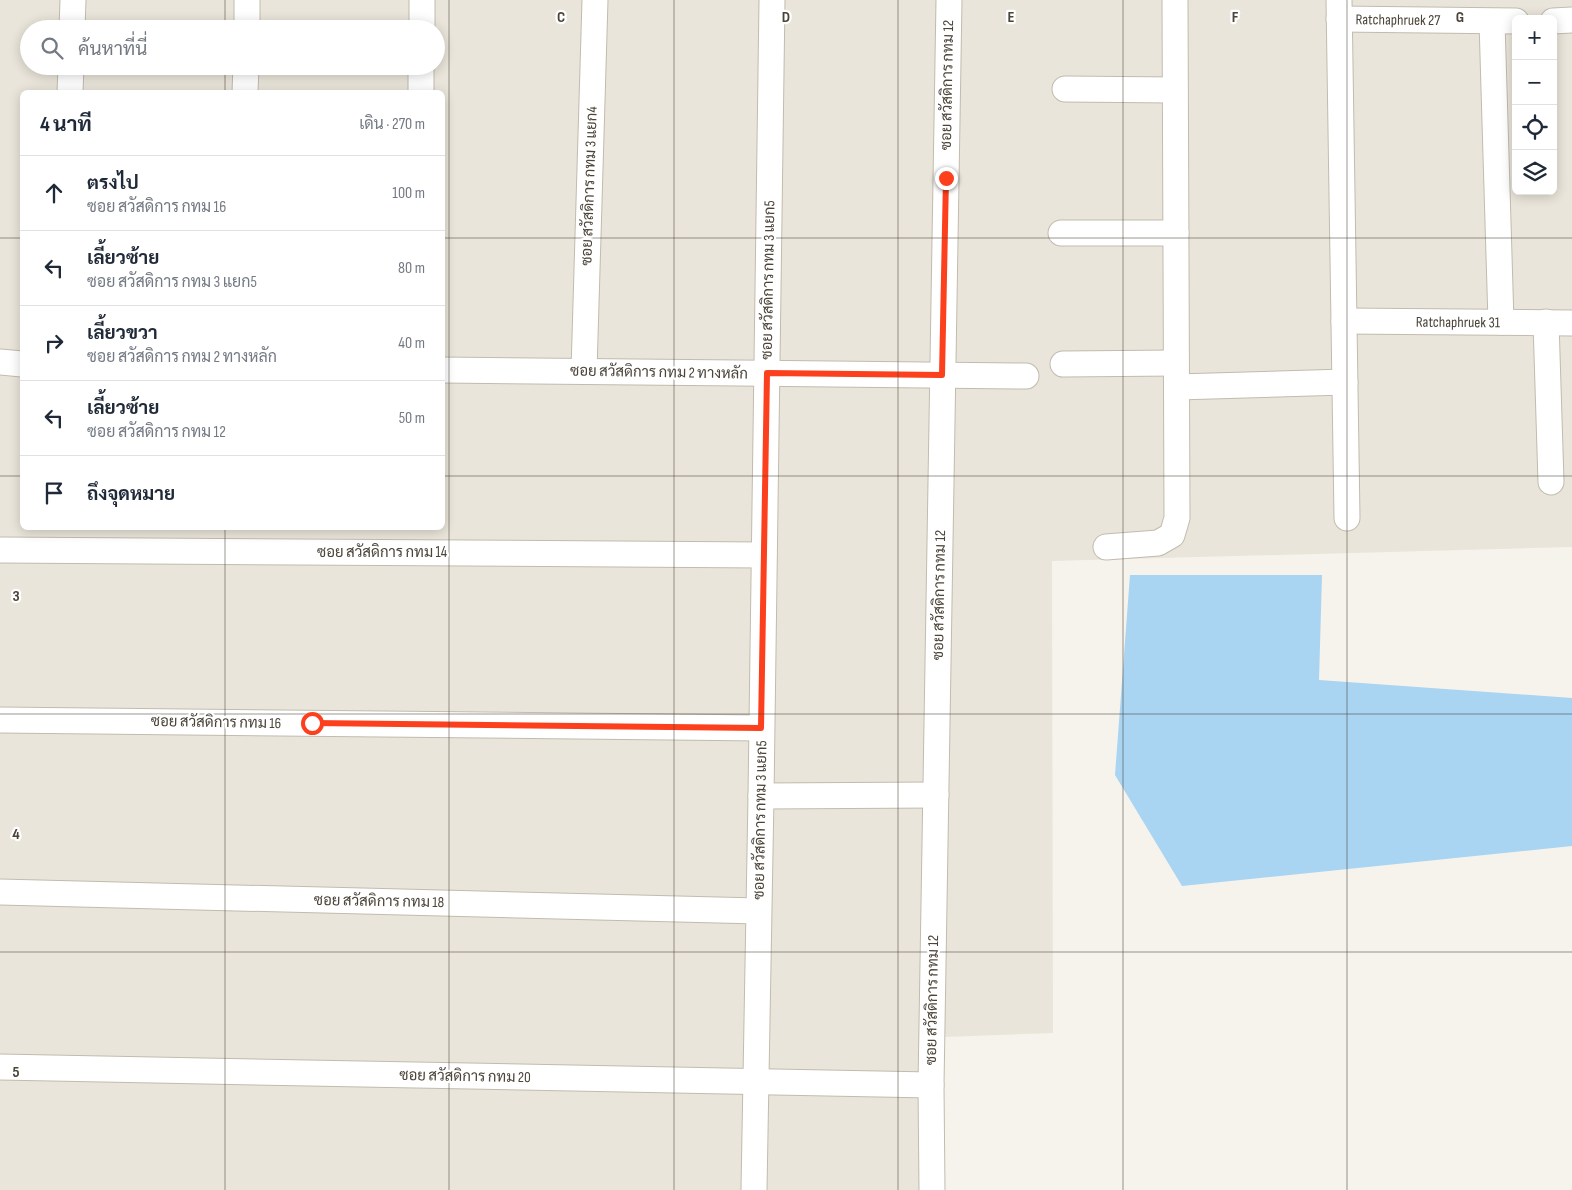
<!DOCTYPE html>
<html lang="th">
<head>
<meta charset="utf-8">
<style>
  body { margin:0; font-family:"Sofia Sans Condensed",Sarabun,sans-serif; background:#f2f2f3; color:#1f2937 }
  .controls { position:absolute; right:15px; top:15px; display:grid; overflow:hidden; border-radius:8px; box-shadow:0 2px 12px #0003 }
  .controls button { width:45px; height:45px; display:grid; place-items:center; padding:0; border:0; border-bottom:1px solid #e0e1e3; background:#fff; color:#1f2937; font:25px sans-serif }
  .stop { position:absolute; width:15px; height:15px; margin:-11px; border:4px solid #fc3f1d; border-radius:50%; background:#fff }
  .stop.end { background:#fc3f1d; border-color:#fff; box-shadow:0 1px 5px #0008 }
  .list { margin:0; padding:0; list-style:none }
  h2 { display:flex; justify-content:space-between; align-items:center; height:65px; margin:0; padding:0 20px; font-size:21px }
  h2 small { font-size:16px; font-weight:400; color:#747a83 }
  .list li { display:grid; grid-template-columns:32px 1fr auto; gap:15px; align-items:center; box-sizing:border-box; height:75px; padding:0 20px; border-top:1px solid #e0e1e3 }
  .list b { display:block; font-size:19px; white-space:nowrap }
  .list p { margin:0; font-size:16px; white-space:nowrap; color:#747a83 }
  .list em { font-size:16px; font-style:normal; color:#747a83 }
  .icon { flex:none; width:28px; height:28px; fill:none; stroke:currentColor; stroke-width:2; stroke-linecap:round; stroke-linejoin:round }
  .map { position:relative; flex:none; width:1572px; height:1190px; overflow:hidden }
  .search { position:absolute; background:#fff; box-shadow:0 2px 12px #0003; left:20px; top:20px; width:425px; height:55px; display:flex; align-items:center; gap:12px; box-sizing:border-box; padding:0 18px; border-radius:28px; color:#747a83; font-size:19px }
  .panel { position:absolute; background:#fff; box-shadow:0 2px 12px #0003; left:20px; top:90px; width:425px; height:440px; border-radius:8px }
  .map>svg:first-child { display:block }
</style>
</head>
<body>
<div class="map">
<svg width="1572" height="1190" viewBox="0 0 1572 1190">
  <rect width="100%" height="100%" fill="#f6f3ec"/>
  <path fill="#eae5da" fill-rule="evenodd" d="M0 0H1572V547L1052 561 1053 1033 945 1037 942 1190H0ZM1516 19H1553V191H1516ZM29 29H436V66H29ZM22 92H442V528H22Z"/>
  <path fill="#a9d4f2" d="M1130 575H1322L1319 680 1572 698V846L1182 886 1115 775Z"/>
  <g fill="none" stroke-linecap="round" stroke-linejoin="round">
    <defs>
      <g id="minor">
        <path d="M1339 0 1347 518"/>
        <path id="s1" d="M1339 19 1516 21"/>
        <path d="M1553 21 1572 20"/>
        <path d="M1492 22 1501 322"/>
        <path d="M72 29 73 0"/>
        <path d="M247 29V0"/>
        <path d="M422 29V0"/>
        <path d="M1065 89 1175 90"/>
        <path d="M70 92 71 66"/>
        <path d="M245 92 246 66"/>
        <path d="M421 92V66"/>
        <path d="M1061 233H1176"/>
        <path id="s2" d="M1344 321 1572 323"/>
        <path d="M1546 322 1551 482"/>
        <path d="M0 362 22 364"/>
        <path d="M1063 364 1176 363"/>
        <path d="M442 370 1026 376"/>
        <path d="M584 371 595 0"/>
        <path d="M1177 387 1345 382"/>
        <path d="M1106 547 1158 543 1172 535 1177 518 1175 0"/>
        <path d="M0 550 764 555"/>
        <path d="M0 720 761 728"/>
        <path d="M761 796 936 795"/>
        <path d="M0 892 758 911"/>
        <path d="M0 1067 931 1085"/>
        <path d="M754 1190 761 796 772 0"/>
        <path d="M932 1190 931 1085 949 0"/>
      </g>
    </defs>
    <use href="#minor" stroke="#c2bbae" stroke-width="27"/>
    <use href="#minor" stroke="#fff" stroke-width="25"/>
  </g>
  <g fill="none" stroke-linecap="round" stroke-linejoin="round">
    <path stroke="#fc3f1d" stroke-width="6" d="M312 723 761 728 767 373 942 375 946 178"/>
  </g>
  <path fill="none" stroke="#4b4439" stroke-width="1" stroke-opacity="0.55" d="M225 0V29M449 0V1190M674 0V1190M898 0V1190M1123 0V1190M1347 0V1190M225 66V92M0 238H22M442 238H1572M0 476H22M442 476H1572M225 528V1190M0 714H1572M0 952H1572"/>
  <g text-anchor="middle" stroke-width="4.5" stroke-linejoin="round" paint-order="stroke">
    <g font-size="15" fill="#4b4439" stroke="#fff">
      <text dy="5" stroke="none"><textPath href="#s1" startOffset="59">Ratchaphruek 27</textPath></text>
      <text transform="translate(947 85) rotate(-89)" y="5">ซอย สวัสดิการ กทม 12</text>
      <text transform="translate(589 186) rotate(-88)" y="5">ซอย สวัสดิการ กทม 3 แยก4</text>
      <text transform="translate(768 280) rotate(-89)" y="5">ซอย สวัสดิการ กทม 3 แยก5</text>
      <text dy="5" stroke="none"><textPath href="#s2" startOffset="114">Ratchaphruek 31</textPath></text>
      <text transform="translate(659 372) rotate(1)" y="5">ซอย สวัสดิการ กทม 2 ทางหลัก</text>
      <text x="382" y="557">ซอย สวัสดิการ กทม 14</text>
      <text transform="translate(939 595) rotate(-89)" y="5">ซอย สวัสดิการ กทม 12</text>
      <text transform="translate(216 722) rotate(1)" y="5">ซอย สวัสดิการ กทม 16</text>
      <text transform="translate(760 820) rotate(-89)" y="5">ซอย สวัสดิการ กทม 3 แยก5</text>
      <text transform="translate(379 901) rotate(1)" y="5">ซอย สวัสดิการ กทม 18</text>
      <text transform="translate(932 1000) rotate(-89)" y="5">ซอย สวัสดิการ กทม 12</text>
      <text transform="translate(465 1076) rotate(1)" y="5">ซอย สวัสดิการ กทม 20</text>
    </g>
  </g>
  <g font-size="16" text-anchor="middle" font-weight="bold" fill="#4b4439" stroke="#fff" stroke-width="4.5" stroke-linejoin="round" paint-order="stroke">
    <text x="561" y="22">C</text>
    <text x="786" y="22">D</text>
    <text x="1011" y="22">E</text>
    <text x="1235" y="22">F</text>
    <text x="1460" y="22">G</text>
    <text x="16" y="601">3</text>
    <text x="16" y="839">4</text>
    <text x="16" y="1077">5</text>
  </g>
</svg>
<div class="controls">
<button>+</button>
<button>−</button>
<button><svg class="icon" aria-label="locate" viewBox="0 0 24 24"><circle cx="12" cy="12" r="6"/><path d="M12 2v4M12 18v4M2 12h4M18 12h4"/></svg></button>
<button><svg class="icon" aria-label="layers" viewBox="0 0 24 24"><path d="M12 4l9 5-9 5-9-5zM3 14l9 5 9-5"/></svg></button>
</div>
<div class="stop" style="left:312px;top:723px"></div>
<div class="stop end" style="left:946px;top:178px"></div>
<div class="search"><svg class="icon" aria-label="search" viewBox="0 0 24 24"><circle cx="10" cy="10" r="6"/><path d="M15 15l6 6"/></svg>ค้นหาที่นี่</div>
<section class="panel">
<h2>4 นาที<small>เดิน · 270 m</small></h2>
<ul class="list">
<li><svg class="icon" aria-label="ahead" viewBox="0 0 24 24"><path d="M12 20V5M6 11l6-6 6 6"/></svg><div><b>ตรงไป</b><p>ซอย สวัสดิการ กทม 16</p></div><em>100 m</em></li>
<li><svg class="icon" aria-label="left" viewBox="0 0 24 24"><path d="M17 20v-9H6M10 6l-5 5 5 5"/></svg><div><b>เลี้ยวซ้าย</b><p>ซอย สวัสดิการ กทม 3 แยก5</p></div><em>80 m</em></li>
<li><svg class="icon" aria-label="right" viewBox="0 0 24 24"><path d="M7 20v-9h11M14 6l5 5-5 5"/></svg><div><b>เลี้ยวขวา</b><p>ซอย สวัสดิการ กทม 2 ทางหลัก</p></div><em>40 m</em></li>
<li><svg class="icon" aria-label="left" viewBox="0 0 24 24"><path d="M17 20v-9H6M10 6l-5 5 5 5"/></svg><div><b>เลี้ยวซ้าย</b><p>ซอย สวัสดิการ กทม 12</p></div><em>50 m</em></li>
<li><svg class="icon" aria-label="arrive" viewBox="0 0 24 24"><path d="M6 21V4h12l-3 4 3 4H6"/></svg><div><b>ถึงจุดหมาย</b></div></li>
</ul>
</section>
</div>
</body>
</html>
